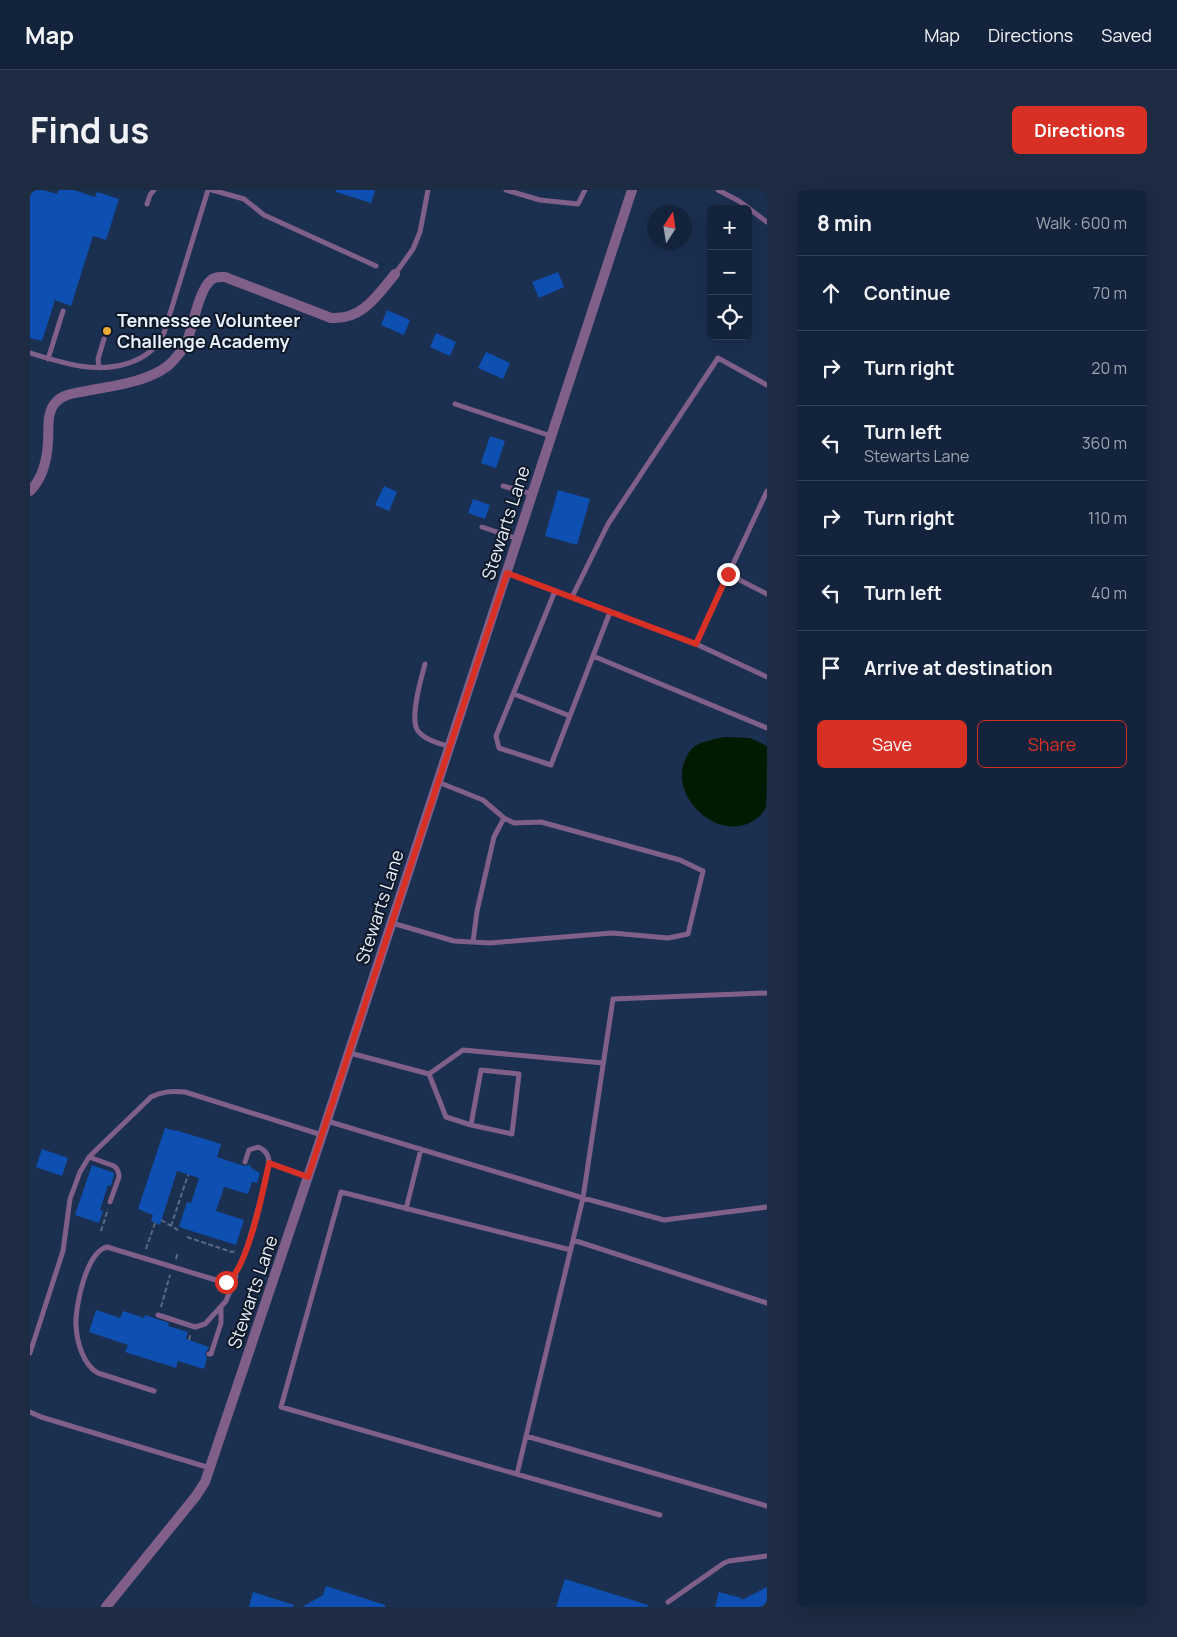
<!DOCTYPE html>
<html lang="en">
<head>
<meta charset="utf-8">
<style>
  body { margin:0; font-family:Manrope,sans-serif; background:#1d2b43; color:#f1f3f6 }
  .controls { position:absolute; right:15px; top:15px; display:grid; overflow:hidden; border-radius:8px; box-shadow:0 5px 20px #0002 }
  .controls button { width:45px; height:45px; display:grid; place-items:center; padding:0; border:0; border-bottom:1px solid #334056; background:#14233c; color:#f1f3f6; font:25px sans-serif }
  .compass { position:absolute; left:617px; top:15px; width:45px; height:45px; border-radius:50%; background:#14233c; box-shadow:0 5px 20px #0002; rotate:12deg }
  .stop { position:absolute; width:15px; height:15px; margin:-11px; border:4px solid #d93025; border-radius:50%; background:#fff }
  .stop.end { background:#d93025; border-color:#fff; box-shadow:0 1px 5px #0008 }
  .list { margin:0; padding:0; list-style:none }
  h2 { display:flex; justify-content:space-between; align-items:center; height:65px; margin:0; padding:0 20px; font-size:21px }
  h2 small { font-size:16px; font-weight:400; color:#9da4af }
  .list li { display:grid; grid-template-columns:32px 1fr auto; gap:15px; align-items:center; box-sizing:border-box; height:75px; padding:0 20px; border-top:1px solid #334056 }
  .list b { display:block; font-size:19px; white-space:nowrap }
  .list p { margin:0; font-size:16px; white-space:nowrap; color:#9da4af }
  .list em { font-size:16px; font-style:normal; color:#9da4af }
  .actions { display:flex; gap:10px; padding:15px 20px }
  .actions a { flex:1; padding:11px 0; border:1px solid #d93025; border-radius:8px; text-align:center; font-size:18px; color:#d93025 }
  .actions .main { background:#d93025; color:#fff }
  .icon { flex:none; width:28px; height:28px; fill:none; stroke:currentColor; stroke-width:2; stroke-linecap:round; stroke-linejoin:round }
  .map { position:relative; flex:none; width:737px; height:1417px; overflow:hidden; border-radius:8px }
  header { display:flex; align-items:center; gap:30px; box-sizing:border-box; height:70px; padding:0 25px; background:#14233c; border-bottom:1px solid #334056 }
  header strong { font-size:24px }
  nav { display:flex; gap:28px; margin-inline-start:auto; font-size:18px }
  .intro { display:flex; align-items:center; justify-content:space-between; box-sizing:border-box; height:120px; padding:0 30px }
  h1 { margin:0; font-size:35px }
  .button { padding:12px 22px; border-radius:8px; background:#d93025; color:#fff; font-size:18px; font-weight:700 }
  main { display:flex; gap:30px; padding:0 30px }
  aside { flex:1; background:#14233c; border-radius:8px; box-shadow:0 5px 20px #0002 }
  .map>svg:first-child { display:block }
</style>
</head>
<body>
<header>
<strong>Map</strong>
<nav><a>Map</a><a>Directions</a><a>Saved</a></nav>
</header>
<div class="intro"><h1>Find us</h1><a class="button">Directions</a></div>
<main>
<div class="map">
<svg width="737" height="1417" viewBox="0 0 737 1417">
  <rect width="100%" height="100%" fill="#1b2f50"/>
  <path fill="#021a00" d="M694 547 720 548 737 556C737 567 737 610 736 617 734 623 728 628 723 631 687 653 637 605 656 568 658 563 661 559 665 556 673 551 685 549 694 547Z"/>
  <path fill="#0e50b1" d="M0 0H13L27 4 29 0H44L65 7 67 2 89 9 76 50 63 46 41 116 25 110 12 151 0 148Z
    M306 0H345L341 13 306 2Z
    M528 82 534 97 509 108 502 92Z
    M357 120 380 130 374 145 351 135Z
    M406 143 426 152 420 166 400 157Z
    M456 162 480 173 473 189 448 178Z
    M460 246 475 251 466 278 451 273Z
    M354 296 367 302 359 321 345 315Z
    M528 300 560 309 547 355 515 346Z
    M443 309 460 315 455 329 438 323Z
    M135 938 145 941V940L191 954 187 967 214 976 218 975 221 976V978L230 983 227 993 222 992 218 1004 194 997 186 1021 214 1030 206 1055 149 1037 157 1012 161 1013 169 988 147 981 130 1035 121 1031 123 1025 108 1019Z
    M12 959 38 968 32 986 6 977Z
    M62 975 84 983V984L81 996 78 995 70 1020 73 1021 69 1033 45 1025Z
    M66 1120 90 1128 93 1121 114 1128 115 1125 139 1133 138 1136 158 1142 156 1149 179 1157 175 1164 177 1168 174 1179 148 1171 146 1178 95 1162 98 1155 59 1142Z
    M535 1389 618 1415 617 1417H526Z
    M296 1396 355 1415V1417H272L293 1405Z
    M737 1397V1417H685L689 1402 711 1408 712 1410Z
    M223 1402 264 1415 263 1417H219Z"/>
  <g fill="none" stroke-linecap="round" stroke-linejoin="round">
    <path stroke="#5a6a85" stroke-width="2" stroke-dasharray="5 2.5" stroke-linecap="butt" d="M131 1030 150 1041
      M141 1036 158 985
      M71 1041 78 1019
      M157 1047 202 1062 206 1061
      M116 1059 125 1033
      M146 1069 148 1062
      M131 1117 140 1085
      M159 1150 161 1143"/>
    <path stroke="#805f89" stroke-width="5" d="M182 0 214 9 234 25 346 76
      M476 0 510 10 548 14 555 0
      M688 0 709 11 737 32
      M117 14 120 5 124 0
      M365 84 383 59 390 42 398 0
      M0 163C33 173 65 184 99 173 116 167 126 159 134 143L178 0
      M18 169 33 121
      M69 178 68 169 74 149
      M425 214 521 246
      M473 296 502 304
      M452 337 488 349
      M477 383 666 454 737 301
      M698 384 737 404
      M525 401 466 546 469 558 521 575 580 422
      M542 407 578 334 688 168 737 195
      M666 454 737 487
      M563 466 737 538
      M395 474C391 489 379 529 388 541 395 550 409 553 420 557
      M484 504 540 526
      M362 733 424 751 460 753 582 743 638 748 658 744 673 681 650 670 511 632 484 633 474 628 453 610 408 592
      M443 752 447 721 464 647 474 628
      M320 863 399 884 433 860 573 873
      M399 884 416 927 441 935 451 880 489 884 482 944 441 935
      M297 931 553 1008 634 1030 737 1017
      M59 967 84 976C88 979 89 982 89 987L80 1012
      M239 973 278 987
      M376 1019 391 959
      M543 1050 737 1113
      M541 1060 311 1002 251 1217 630 1325
      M128 1125 165 1137 175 1134 196 1111 206 1086
      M0 1163 33 1061 40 1009 50 982 59 967 121 907C133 901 142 901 155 902L292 945
      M179 1164H181L191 1133V1117
      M124 1201 68 1183C53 1175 47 1152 46 1136 45 1117 56 1062 77 1057L186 1090C191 1092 196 1093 201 1089 216 1077 234 995 239 973 239 966 236 960 228 957L219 960 215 972
      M0 1222 11 1227 180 1278
      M496 1246 737 1316
      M487 1284 553 1008 583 809 737 803
      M638 1412 694 1373 699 1371 737 1366"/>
    <path stroke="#805f89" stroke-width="10" d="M0 301C13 288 17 271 18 252 19 240 16 222 26 212 34 203 49 203 61 200 85 196 125 190 142 172 147 166 153 160 156 154 163 138 168 101 181 90 185 86 190 87 195 87L301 128C332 130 347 106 365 84
      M76 1417 166 1306 175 1292 292 945 602 0"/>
  </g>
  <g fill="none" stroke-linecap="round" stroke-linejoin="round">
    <path stroke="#d93025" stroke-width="6" d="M196 1092C217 1083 234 997 239 973L278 987 477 383 666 454 698 384"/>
  </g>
  <circle fill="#e8ab37" stroke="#0f1826" stroke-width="2" cx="77" cy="141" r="5"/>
  <g text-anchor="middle" stroke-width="4" stroke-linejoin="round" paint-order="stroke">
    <g font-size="18" font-weight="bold" fill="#e8f0fd" stroke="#0f1826" text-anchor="start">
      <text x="87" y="137">Tennessee Volunteer<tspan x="87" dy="21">Challenge Academy</tspan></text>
    </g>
    <g font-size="18" fill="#e8f0fd" stroke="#0f1826">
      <text transform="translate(476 333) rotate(-72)" y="6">Stewarts Lane</text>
      <text transform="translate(350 717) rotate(-72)" y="6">Stewarts Lane</text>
      <text transform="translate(223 1102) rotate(-71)" y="6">Stewarts Lane</text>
    </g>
  </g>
</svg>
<div class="controls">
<button>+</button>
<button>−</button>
<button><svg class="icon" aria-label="locate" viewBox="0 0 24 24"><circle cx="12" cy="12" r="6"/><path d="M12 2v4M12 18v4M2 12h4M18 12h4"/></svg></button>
</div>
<svg class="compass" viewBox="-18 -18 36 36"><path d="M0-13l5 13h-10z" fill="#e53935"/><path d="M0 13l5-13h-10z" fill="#9da4af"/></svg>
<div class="stop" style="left:196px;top:1092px"></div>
<div class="stop end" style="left:698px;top:384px"></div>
</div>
<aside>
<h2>8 min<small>Walk · 600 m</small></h2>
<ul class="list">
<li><svg class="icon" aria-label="ahead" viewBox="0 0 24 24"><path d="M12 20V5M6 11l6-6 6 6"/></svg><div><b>Continue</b></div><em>70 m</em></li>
<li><svg class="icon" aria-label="right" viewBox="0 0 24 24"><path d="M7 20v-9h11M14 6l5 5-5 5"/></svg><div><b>Turn right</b></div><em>20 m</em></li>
<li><svg class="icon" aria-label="left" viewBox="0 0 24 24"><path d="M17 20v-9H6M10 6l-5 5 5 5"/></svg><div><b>Turn left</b><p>Stewarts Lane</p></div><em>360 m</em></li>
<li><svg class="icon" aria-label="right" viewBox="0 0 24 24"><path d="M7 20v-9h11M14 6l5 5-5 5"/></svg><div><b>Turn right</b></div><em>110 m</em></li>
<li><svg class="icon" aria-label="left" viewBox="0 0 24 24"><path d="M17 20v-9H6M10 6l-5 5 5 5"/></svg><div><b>Turn left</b></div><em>40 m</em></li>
<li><svg class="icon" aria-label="arrive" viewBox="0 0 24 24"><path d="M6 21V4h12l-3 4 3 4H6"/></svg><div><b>Arrive at destination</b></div></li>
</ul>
<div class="actions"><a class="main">Save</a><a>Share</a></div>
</aside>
</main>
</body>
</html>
